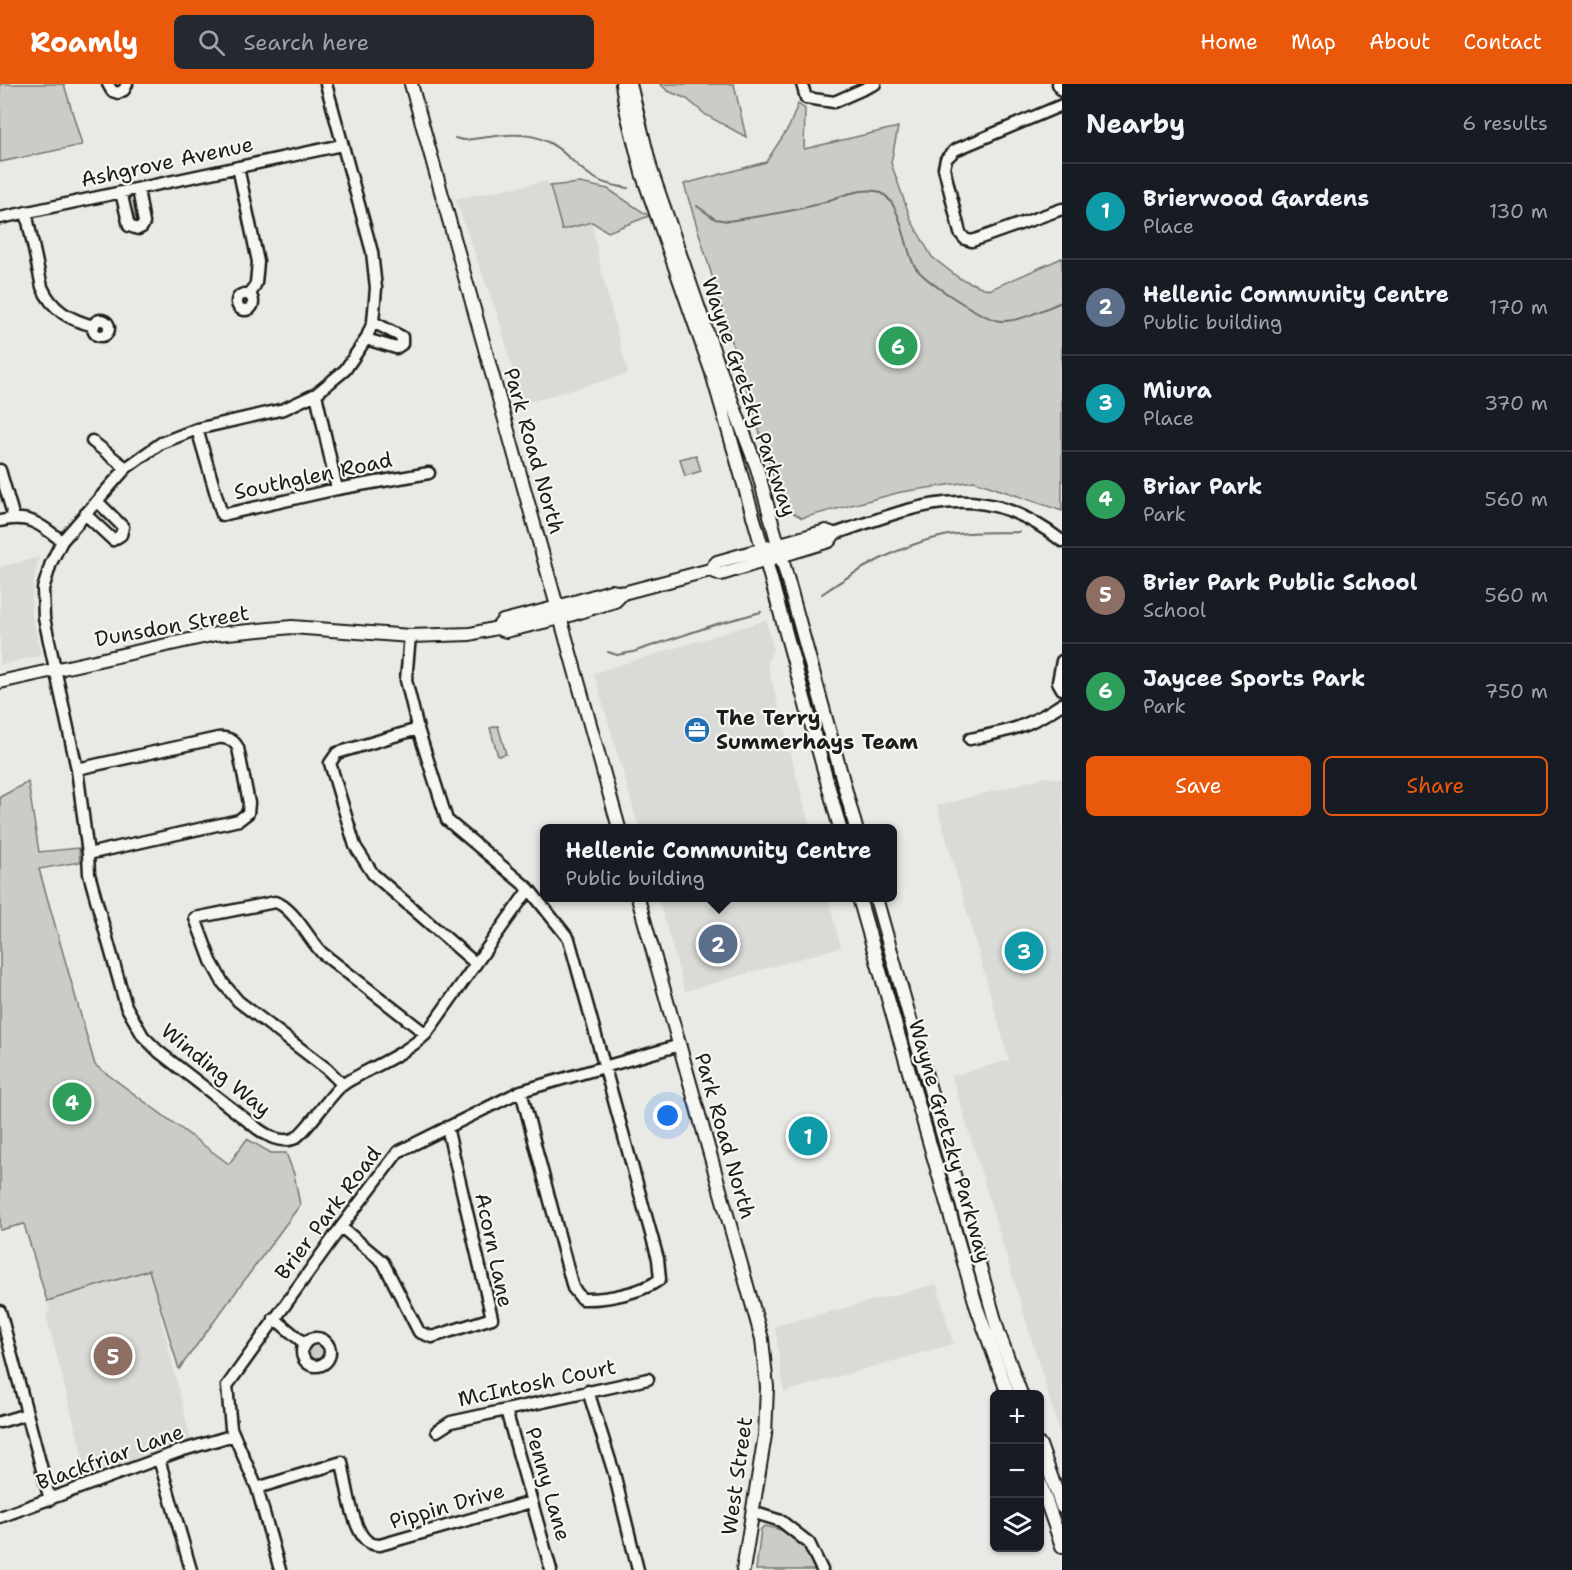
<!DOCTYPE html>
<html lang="en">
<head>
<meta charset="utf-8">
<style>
  body { margin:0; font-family:"Shantell Sans",sans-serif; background:#242831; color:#f1f3f6 }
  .controls { position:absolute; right:18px; bottom:18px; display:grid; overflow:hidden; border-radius:9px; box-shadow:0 2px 4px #0004 }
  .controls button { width:54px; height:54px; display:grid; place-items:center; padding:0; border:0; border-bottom:2px solid #363941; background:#171b24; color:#f1f3f6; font:30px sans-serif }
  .you { position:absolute; left:668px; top:1032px; width:21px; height:21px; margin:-15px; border:4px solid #fff; border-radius:50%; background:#1a73e8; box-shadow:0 0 0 9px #1a73e833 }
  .badge { display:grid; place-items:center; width:39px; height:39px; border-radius:50%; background:#ea580c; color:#fff; font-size:20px; font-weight:700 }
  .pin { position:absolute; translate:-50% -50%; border:3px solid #fff; box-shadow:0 2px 6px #0006 }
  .popup { position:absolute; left:540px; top:740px; width:357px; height:78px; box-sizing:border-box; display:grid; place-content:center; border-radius:9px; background:#171b24; filter:drop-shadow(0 2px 4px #0005); font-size:20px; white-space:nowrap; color:#9ea1a6 }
  .popup b { font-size:22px; color:#f1f3f6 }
  .popup::after { content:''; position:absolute; left:50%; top:100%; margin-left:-12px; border:12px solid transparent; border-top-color:#171b24 }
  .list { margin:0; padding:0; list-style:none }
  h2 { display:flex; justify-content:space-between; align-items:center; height:78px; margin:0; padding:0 24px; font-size:26px }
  h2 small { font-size:20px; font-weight:400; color:#9ea1a6 }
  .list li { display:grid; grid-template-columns:39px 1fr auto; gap:18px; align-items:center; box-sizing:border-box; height:96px; padding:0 24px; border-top:2px solid #363941 }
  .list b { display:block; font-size:22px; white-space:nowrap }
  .list p { margin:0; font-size:20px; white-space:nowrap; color:#9ea1a6 }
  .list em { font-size:20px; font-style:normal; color:#9ea1a6 }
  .actions { display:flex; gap:12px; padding:18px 24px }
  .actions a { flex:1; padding:14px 0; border:2px solid #ea580c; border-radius:9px; text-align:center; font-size:21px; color:#ea580c }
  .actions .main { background:#ea580c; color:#fff }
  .icon { flex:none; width:33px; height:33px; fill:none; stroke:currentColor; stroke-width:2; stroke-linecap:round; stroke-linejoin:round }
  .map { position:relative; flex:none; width:1062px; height:1486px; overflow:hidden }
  header { display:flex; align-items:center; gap:36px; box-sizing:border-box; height:84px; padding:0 30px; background:#ea580c; color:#fff }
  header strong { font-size:28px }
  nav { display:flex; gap:33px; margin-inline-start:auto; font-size:21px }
  .search { width:420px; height:54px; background:#242831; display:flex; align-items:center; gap:15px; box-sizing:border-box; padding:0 21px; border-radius:9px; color:#9ea1a6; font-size:22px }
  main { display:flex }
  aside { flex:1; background:#171b24 }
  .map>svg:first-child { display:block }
</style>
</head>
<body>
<header>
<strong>Roamly</strong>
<div class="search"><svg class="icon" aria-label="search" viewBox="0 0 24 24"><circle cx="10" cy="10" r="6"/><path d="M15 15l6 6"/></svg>Search here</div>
<nav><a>Home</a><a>Map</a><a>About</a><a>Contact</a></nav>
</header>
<main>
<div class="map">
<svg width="1062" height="1486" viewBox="0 0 1062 1486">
  <rect width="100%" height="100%" fill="#e9e9e5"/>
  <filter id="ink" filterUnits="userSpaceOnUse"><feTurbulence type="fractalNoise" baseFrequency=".0167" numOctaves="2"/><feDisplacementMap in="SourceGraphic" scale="12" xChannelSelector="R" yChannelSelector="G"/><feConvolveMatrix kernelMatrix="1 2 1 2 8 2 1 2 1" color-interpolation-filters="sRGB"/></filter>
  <g filter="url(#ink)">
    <path fill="#dadad6" d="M547 97 562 146 592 138 601 186 628 290 521 320 500 238 455 115Z
      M39 473 33 501 31 526 41 571 0 581V483Z
      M766 536 773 565 767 579 810 744H639L594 589Z
      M1047 693 1062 695V1356L952 992 1009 976 937 722Z
      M658 814H828L841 863 685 907Z
      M149 1185 191 1356 88 1393 46 1230 50 1229 47 1217Z
      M937 1200 953 1260 784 1308 775 1242Z"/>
    <path fill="#cbcbc7" stroke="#747472" stroke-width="1.5" d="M0 0H64L82 61 0 78Z
      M660 0H734L746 53 706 31 687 15 668 7Z
      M798 20 805 25 804 65 898 43 891 79 911 136 932 173 959 194 989 206 1062 174V427L974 397 901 408 802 434 782 422 684 100 766 78 789 43Z
      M580 99 608 105 649 132 608 148 592 138 562 146 550 102Z
      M696 371 701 387 685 392 680 375Z
      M498 642 506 670 498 672 490 644Z
      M28 698 39 768 79 764 80 778 39 785 95 981 229 1080 247 1055 271 1069H286L294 1090 300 1121 179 1285 149 1186 47 1217 24 1140 0 1146V713Z
      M306 1268a10 10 0 1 1 20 0a10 10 0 1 1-20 0Z
      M764 1442C794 1447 807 1456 816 1486H756L761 1445Z"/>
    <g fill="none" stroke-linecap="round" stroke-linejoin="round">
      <path stroke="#6d6d6c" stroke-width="2" d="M455 54 463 56C488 54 518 46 541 55 562 62 574 82 593 93 603 100 616 102 628 104
        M697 122 715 135 728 137C757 133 786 129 814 121 833 116 855 104 876 107 901 112 904 162 914 181 922 196 984 236 1001 237 1021 238 1043 225 1062 218
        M822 510C856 486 903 460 944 452 970 447 994 449 1019 448
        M608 568 617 571 633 568 717 540 761 528"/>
      <defs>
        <path id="minor" d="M108 0 112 7 118 9 124 6 127 0
          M326 0 372 168 376 204 373 238 366 255 345 286 316 310 284 325 197 345 161 359 126 384 62 457 51 479 43 505 44 534 77 685 88 770 89 790 126 922 143 952 159 968 258 1045C268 1052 280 1059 293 1055 303 1052 328 1014 339 1004 346 997 355 994 363 989 386 977 408 967 426 950L529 805
          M802 0 806 14 834 18 875 0
          M1058 0 1062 7
          M1062 21 955 66 946 75 944 84 960 149 965 155 972 157 1062 125
          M238 83 258 178 256 199 250 211
          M121 108 129 142 138 145 142 143 144 139 138 105
          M26 128 42 203C52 226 70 236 94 242
          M0 134 342 61
          M237 218a8 8 0 1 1 16 0a8 8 0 1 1-16 0Z
          M93 244a8 8 0 1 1 16 0a8 8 0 1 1-16 0Z
          M366 255 396 264 402 260V253L373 238
          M316 310 337 405
          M197 345 222 431 337 405 429 389
          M92 357 126 384
          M0 386 14 434
          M85 430 113 456 121 451 123 443 97 417
          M0 437C29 430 40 440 62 457
          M834 450C923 420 979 393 1062 457
          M410 552 406 596 418 645 447 736 529 805 569 855 658 1175 660 1195C643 1209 603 1216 582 1215L573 1204 521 1007
          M1062 577 1058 598 1062 605
          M418 645 337 669 330 679 355 762 373 790 475 879
          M970 655C1009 647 1028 643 1062 620
          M77 685 218 654C227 653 234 656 238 664L249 719 248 729 239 736 88 770
          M343 1001 327 985 238 917 223 899 211 877 195 834 275 818C292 822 309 855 322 869L426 950
          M341 1143 383 1178 419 1248 432 1253 492 1234 447 1043
          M0 1227 50 1416
          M274 1234 305 1260
          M302 1268a14 14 0 1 1 28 0a14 14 0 1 1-28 0Z
          M588 1307 614 1389 638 1486
          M506 1326 551 1486
          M0 1338 27 1330
          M437 1347 451 1338 648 1295
          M159 1375 191 1486
          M257 1404 342 1378C346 1397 352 1445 367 1457 371 1460 376 1461 380 1461L531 1418
          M752 1428 781 1437 809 1459 822 1486
          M0 1433 180 1367 234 1351
          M280 1486 257 1404 231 1344 227 1302 341 1143 398 1068 521 1007 680 961"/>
        <path id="major" d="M411 0 619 744
          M622 0 626 25 642 89 711 286 766 477 840 744
          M630 0 651 86 719 283 757 384 856 744
          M497 544 503 537 558 523 611 507 623 509 710 486 717 478 826 447 834 450 829 457 721 490 710 486
          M0 598 216 550 292 543 410 552 470 550 497 544 506 547 560 534 615 517 623 509
          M638 814 762 1255 767 1303 765 1351 743 1486
          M859 814 977 1224 1008 1310
          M876 814 998 1247 1021 1310
          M1040 1361 1062 1423
          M1040 1399 1062 1462"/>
      </defs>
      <use href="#minor" stroke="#1c1c1c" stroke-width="15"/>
      <use href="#major" stroke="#1c1c1c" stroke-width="16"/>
      <use href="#minor" stroke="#f6f6f2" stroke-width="10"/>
      <use href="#major" stroke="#f6f6f2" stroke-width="12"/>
    </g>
  </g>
  <defs>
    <symbol id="office-disc" viewBox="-11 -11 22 22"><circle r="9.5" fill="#1f6fb2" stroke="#f6f6f2"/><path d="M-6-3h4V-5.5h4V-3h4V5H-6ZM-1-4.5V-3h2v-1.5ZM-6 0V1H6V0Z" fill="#fff"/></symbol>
  </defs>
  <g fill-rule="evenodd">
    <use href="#office-disc" x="682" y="631" width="30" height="30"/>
  </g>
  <g text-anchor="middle" stroke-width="4.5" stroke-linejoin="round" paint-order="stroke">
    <g font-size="21" fill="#1c1c1c" stroke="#f6f6f2">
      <text transform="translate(167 78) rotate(-12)" y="7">Ashgrove Avenue</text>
      <text transform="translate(749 313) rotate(71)" y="7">Wayne Gretzky Parkway</text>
      <text transform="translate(534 367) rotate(74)" y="7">Park Road North</text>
      <text transform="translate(313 392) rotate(-12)" y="7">Southglen Road</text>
      <text transform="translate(172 542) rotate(-10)" y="7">Dunsdon Street</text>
      <text transform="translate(216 986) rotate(39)" y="7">Winding Way</text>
      <text transform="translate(725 1052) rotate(74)" y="7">Park Road North</text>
      <text transform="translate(950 1057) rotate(74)" y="7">Wayne Gretzky Parkway</text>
      <text transform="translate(328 1129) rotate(-53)" y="7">Brier Park Road</text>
      <text transform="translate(494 1166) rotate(78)" y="7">Acorn Lane</text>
      <text transform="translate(537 1299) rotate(-12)" y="7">McIntosh Court</text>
      <text transform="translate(110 1373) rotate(-20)" y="7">Blackfriar Lane</text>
      <text transform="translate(737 1392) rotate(-82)" y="7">West Street</text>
      <text transform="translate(548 1400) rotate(74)" y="7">Penny Lane</text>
      <text transform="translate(447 1422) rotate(-16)" y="7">Pippin Drive</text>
    </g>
    <g font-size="21" font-weight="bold" fill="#1c1c1c" stroke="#f6f6f2" text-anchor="start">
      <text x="716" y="641">The Terry<tspan x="716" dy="24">Summerhays Team</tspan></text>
    </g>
  </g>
</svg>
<div class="controls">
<button>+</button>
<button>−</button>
<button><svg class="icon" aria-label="layers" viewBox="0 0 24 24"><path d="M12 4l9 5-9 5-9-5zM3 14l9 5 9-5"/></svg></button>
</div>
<div class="you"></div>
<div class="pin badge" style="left:808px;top:1052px;background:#0f9aa8">1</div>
<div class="pin badge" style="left:718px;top:860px;background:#5c6f8a">2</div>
<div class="popup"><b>Hellenic Community Centre</b>Public building</div>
<div class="pin badge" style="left:1024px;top:867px;background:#0f9aa8">3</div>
<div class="pin badge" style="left:72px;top:1018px;background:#2e9e5b">4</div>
<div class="pin badge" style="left:113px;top:1272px;background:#8d6e63">5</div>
<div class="pin badge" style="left:898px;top:262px;background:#2e9e5b">6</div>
</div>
<aside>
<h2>Nearby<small>6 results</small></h2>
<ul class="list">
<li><span class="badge" style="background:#0f9aa8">1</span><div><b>Brierwood Gardens</b><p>Place</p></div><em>130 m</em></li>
<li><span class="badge" style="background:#5c6f8a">2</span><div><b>Hellenic Community Centre</b><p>Public building</p></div><em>170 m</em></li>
<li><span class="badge" style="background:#0f9aa8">3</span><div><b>Miura</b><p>Place</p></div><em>370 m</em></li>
<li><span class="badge" style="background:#2e9e5b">4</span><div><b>Briar Park</b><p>Park</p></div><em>560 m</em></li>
<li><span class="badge" style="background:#8d6e63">5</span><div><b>Brier Park Public School</b><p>School</p></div><em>560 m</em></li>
<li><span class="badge" style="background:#2e9e5b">6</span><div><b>Jaycee Sports Park</b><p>Park</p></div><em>750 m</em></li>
</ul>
<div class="actions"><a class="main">Save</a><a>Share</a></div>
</aside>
</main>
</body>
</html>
